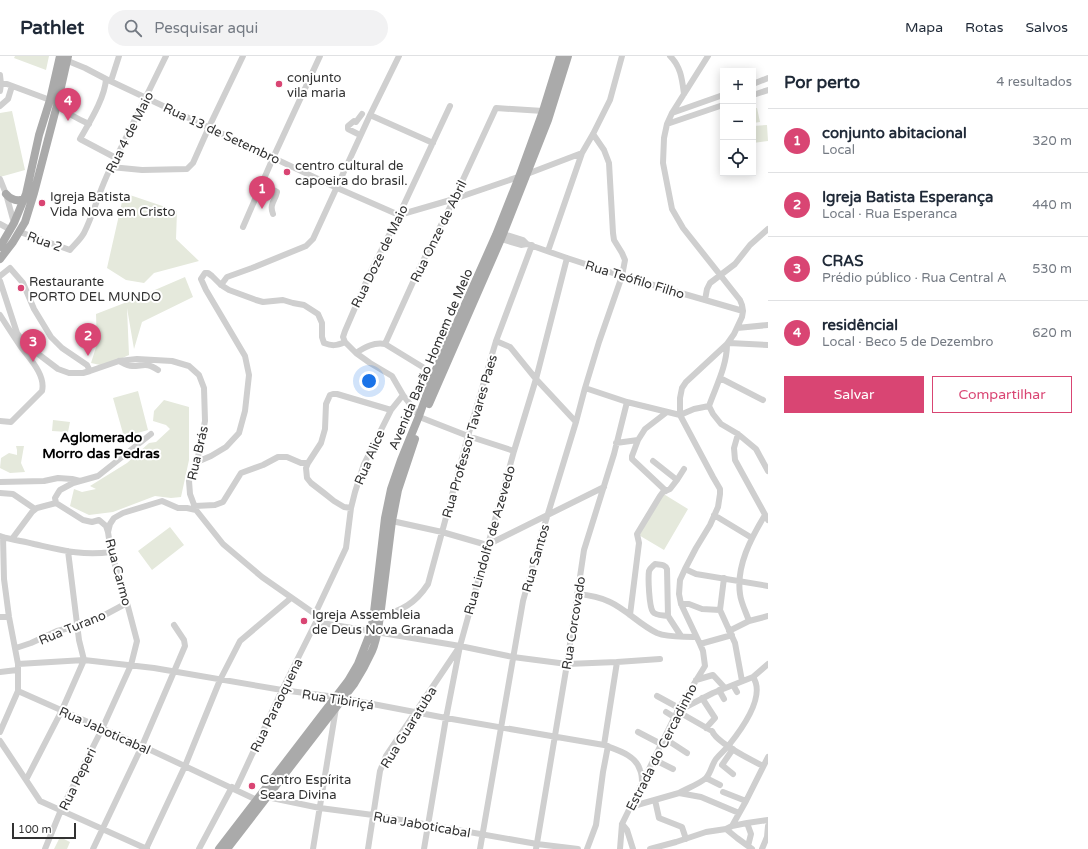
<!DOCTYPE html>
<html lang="pt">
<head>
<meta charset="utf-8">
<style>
  body { margin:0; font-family:"Varela Round",sans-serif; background:#f2f2f3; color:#1f2937 }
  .controls { position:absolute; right:12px; top:12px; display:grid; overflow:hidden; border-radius:0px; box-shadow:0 2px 10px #0003 }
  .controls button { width:36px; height:36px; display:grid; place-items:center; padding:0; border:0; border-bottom:1px solid #e0e1e3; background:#fff; color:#1f2937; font:20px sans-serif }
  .scale { position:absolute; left:12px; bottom:10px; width:64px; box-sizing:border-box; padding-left:4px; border:2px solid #323232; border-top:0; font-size:11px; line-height:14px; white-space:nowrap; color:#323232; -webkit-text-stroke:3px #fff; paint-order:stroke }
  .you { position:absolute; left:369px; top:325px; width:14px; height:14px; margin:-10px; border:3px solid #fff; border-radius:50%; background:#1a73e8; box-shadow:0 0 0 6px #1a73e833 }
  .badge { display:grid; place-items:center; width:26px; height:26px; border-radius:50%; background:#d94573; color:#fff; font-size:13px; font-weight:700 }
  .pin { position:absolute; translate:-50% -33px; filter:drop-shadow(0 1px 2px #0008) }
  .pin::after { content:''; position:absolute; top:21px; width:14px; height:12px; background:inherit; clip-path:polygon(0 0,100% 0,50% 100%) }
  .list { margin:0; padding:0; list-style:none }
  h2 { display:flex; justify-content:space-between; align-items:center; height:52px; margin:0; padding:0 16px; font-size:17px }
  h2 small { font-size:13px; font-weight:400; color:#747a83 }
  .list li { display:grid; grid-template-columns:26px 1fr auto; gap:12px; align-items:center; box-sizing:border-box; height:64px; padding:0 16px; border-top:1px solid #e0e1e3 }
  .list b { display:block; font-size:15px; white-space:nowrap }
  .list p { margin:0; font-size:13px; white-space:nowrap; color:#747a83 }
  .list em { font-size:13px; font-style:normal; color:#747a83 }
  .actions { display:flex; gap:8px; padding:12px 16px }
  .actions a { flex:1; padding:9px 0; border:1px solid #d94573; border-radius:0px; text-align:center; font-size:14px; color:#d94573 }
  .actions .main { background:#d94573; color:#fff }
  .icon { flex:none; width:22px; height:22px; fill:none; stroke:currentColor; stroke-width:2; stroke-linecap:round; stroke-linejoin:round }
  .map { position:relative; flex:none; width:768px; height:793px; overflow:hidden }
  header { display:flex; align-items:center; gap:24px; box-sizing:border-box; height:56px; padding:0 20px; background:#fff; border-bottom:1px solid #e0e1e3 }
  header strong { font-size:19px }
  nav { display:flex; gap:22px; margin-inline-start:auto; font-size:14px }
  .search { width:280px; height:36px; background:#f2f2f3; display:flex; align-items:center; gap:10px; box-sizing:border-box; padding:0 14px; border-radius:22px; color:#747a83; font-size:15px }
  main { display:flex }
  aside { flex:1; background:#fff }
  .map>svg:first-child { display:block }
</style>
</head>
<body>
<header>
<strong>Pathlet</strong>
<div class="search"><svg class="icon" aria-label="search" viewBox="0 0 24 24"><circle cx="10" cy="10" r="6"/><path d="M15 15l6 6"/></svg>Pesquisar aqui</div>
<nav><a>Mapa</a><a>Rotas</a><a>Salvos</a></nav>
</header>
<main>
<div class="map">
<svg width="768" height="793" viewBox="0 0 768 793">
  <rect width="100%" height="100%" fill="#fff"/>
  <path fill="#e5e9dc" d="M15 0H49L46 14 14 2Z
    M753 52H757L760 66 753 67Z
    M12 55 25 114 0 121V57Z
    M767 69 768 85 753 87V70Z
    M124 137 177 155 176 183 199 205 154 217 144 227 126 224 107 212Z
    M185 221 193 241 142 266 134 293 127 252 129 299 105 310 91 307 97 288 96 258 127 246Z
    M138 335 148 374 124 381 113 342Z
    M164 344 189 351V404L181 441 171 442 155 440 113 456 89 459 70 450 74 433 82 436 96 433 90 430 127 407 149 387 156 386 170 373 166 369 153 365 154 355Z
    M53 364 70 366 68 376 52 375Z
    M16 390H24L21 407 25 416 10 417 0 412 1 402 9 397 17 399V394Z
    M662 437 688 453 664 494 637 478Z
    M170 471 184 489 152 514 138 495Z
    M60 781 70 786 67 793H54Z"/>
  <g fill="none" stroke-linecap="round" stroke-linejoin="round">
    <path stroke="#cfcfcf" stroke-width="6" d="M670 0C681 11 682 23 684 38
      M63 3 85 12 106 23 335 131 399 159
      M0 19 1 28
      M106 23C105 42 89 67 80 83L116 102
      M111 25 119 0
      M753 28 768 22
      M0 35 1 28H7L50 44C54 46 55 48 58 50 67 57 78 63 89 68
      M753 39 768 34
      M0 50 8 43 12 30
      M672 57 723 39
      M370 59 433 87
      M667 68 723 49
      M360 79 348 73V70L354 65 356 66 362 58
      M111 111 142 114 187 113 193 107 209 71 243 0
      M0 123 6 138 14 167
      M262 128 277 136C275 145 269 148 273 158
      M399 159 454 143 527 118 582 97
      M0 168 11 174
      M243 171 273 102 320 0
      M20 176 70 194C74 189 80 184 84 177 96 153 101 126 116 102L166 0
      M503 178 523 184 527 188 567 202 622 220 743 255
      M498 183H501L521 189 527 188
      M548 195 582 97 593 78 610 44 622 0
      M0 220 10 212 23 227 34 253 51 281 62 292 87 309 90 315
      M0 225 17 277 25 288 58 313 69 317H83L90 315 119 305 137 303 172 305 189 310 199 319 204 332 205 365 197 406 189 425 190 438 196 454 223 488 262 521 315 558
      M221 229 227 221 252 212 306 190 313 183 370 59 399 0
      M705 244 707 233 710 227 735 208 750 189 768 173
      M0 259C7 270 14 281 21 291 29 302 46 319 42 335L11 366 0 365
      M737 272 768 269
      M496 285 510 291 536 323 576 366
      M345 286 343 281 345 275 370 217 399 159 450 50
      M345 286 356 297 370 307 392 320 403 339 419 360
      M729 287 768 289
      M385 288 418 215 454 143 496 52 543 55
      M727 288C727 310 716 330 709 350L713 358 721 368 738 378 756 393 768 415
      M356 297C365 291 374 286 385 288L434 318
      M119 305C123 307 127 310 132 310 144 310 146 306 158 314
      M720 322 763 344
      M585 332 627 346 680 359 694 353 709 350
      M422 362 468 380 514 395
      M738 378 734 392 735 404 768 464
      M638 384 632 400V403L666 435
      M616 387 638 384 645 373 667 356
      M197 406 211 400 226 391 239 377 245 355 249 319 245 300 206 234 201 223 205 217H208L212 220 221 229 229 234 256 244 263 246 283 244 293 247 304 249 318 258 322 267V281L324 287C332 290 336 290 345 286
      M308 407 306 412 307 422 311 427 324 437 334 445 344 451 351 452
      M677 424 684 413
      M0 426 44 425 58 422 72 423 80 425
      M0 437 13 438 35 453
      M56 447 55 442 58 437 60 434 73 427 98 420 151 378
      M56 447 83 464 92 466 99 464 106 470 108 476
      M195 450 215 449 223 446 241 417 263 409 278 401H287L301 407H308L321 387 325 373 326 348 330 339 333 338H337L391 354
      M714 459 752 482
      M392 465 442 476 487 489 604 431
      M0 480C11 484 23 485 34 488 61 494 82 500 111 496
      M12 483 32 456 37 452 56 447
      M655 508C661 509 665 508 667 513L668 560C664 559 656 560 653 556 649 551 648 522 649 515 650 512 653 510 655 508Z
      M685 513 696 518 768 530
      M724 522 720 554 735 587 742 625
      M577 538C589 539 600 541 610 546 627 554 640 569 657 577 669 582 683 580 696 581
      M681 548H689L702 553 720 554
      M630 559 639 487 637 478 660 440 663 436 670 433 677 424 653 405
      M315 560V558L346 492 351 452 355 436 364 408 391 354 403 339
      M668 560 681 580
      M0 561H9
      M380 561C402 554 415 548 428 528L468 380 496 285 532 189
      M749 565C746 556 741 547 740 538 736 510 751 482 765 459
      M316 566 460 590 513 601 567 608 617 606 660 603
      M729 575 749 565 768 560
      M700 588 732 579
      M16 592 31 587 57 575 77 570 99 562 127 547
      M18 608 84 604 154 612 282 634 336 641 446 662 604 689C617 694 636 699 640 714 642 718 642 722 642 727
      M0 616 17 614
      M696 624 713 619 725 632
      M733 629 737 636
      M719 634 724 643
      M18 635 142 690 257 744
      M657 640 679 652
      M702 642 715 662 706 672
      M677 655 712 675C717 687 751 704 763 710
      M678 655 713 637 753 621 768 608
      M666 656 674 661
      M0 676 18 635V608L9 561 4 523 3 481
      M638 676 661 688
      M664 682 687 697
      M0 685 40 745 147 793
      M604 689 617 606
      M733 693 722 709 733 718
      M653 703 673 713
      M706 722 720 729
      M26 724 62 654 84 604 79 584 68 495
      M236 733 282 634 316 566
      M723 736 746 745
      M679 737C686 733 701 727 706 722 711 717 712 708 716 703 720 698 725 694 729 689 741 674 766 640 753 621
      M267 741 320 752 373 759 537 788 578 793
      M655 744 659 762 682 771 686 783
      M630 751 679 737 701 741 739 757
      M747 767 751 778 748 790
      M622 768 627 774 633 793
      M732 770 746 745 768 701
      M726 773 737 782 752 793
      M45 793 61 754 102 673 131 609 137 585 127 547 111 496 108 476 110 468 114 462 123 457 162 445 178 452H187L196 454
      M93 793 142 690 185 590 184 584 174 569
      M146 793 185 710 220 624 240 585 291 542
      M199 793 232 731
      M313 793 336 652
      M368 793 380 715 386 700 458 593
      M424 793 446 662 460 590 514 395 536 323 567 202
      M480 793 523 545 539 487 576 366 585 332 599 286 622 220 625 204 622 197 614 184 613 177 609 107 604 94 593 78
      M536 793 567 608 584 494 614 398 627 346
      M587 793 596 769 603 716 608 690
      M620 793 622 768 679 652 705 610 703 595 700 588 681 548 679 538 680 524 685 513 696 492 710 469 718 451 720 438V433L713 421 680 359V342L682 332 686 326 727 288 734 278 742 261 743 255 742 249 740 244 683 172 672 153 663 107 664 82 667 68 672 57 708 0
      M650 793 676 786 706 776 726 773 732 770 747 767 768 764
      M762 793 767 781 768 770"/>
    <path stroke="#aaa" stroke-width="8" d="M6 138C12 145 19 146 27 142
      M0 191 14 167 26 138 39 79 50 44 60 0
      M0 203 13 186 25 166 34 137 57 49 68 0
      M429 348 501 183 548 64 568 0
      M219 793 348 625 358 608 371 575 374 556 385 462 391 433 401 404 419 360 434 318 496 179 519 121 543 55 560 0
      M227 793 354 628C361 617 367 606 372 595 377 584 378 572 380 561L392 465 398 434 415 383"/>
  </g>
  <g fill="#d94573" stroke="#fff" stroke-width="1.5">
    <circle cx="279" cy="28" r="4"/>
    <circle cx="287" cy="116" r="4"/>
    <circle cx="42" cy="147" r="4"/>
    <circle cx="21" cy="232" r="4"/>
    <circle cx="304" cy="565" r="4"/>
    <circle cx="252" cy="730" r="4"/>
  </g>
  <g text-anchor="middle" stroke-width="4" stroke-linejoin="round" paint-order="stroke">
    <g font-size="13" fill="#323232" stroke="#fff" text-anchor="start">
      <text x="287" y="26">conjunto<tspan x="287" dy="15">vila maria</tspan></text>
      <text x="295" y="114">centro cultural de<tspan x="295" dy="15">capoeira do brasil.</tspan></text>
      <text x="50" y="145">Igreja Batista<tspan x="50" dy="15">Vida Nova em Cristo</tspan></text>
      <text x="29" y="230">Restaurante<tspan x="29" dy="15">PORTO DEL MUNDO</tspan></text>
      <text x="312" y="563">Igreja Assembleia<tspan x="312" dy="15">de Deus Nova Granada</tspan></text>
      <text x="260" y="728">Centro Espírita<tspan x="260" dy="15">Seara Divina</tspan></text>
    </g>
    <g font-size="13" fill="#323232" stroke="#fff">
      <text transform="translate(129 76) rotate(-63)" y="5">Rua 4 de Maio</text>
      <text transform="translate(222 77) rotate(25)" y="5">Rua 13 de Setembro</text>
      <text transform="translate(438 175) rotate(-64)" y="5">Rua Onze de Abril</text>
      <text transform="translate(45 185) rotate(20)" y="5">Rua 2</text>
      <text transform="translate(379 200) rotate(-64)" y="5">Rua Doze de Maio</text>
      <text transform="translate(635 223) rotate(17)" y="5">Rua Teófilo Filho</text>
      <text transform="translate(430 303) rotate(-67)" y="5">Avenida Barão Homem de Melo</text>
      <text transform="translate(469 380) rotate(-74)" y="5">Rua Professor Tavares Paes</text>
      <text transform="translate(197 397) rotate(-77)" y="5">Rua Brás</text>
      <text transform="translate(369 401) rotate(-67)" y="5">Rua Alice</text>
      <text transform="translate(489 484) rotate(-74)" y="5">Rua Lindolfo de Azevedo</text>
      <text transform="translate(535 502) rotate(-74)" y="5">Rua Santos</text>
      <text transform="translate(119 516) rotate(75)" y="5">Rua Carmo</text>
      <text transform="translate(573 567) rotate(-81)" y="5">Rua Corcovado</text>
      <text transform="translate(72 571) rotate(-22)" y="5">Rua Turano</text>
      <text transform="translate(338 643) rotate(9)" y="5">Rua Tibiriçá</text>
      <text transform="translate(276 649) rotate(-64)" y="5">Rua Paraoquena</text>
      <text transform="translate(408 671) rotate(-58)" y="5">Rua Guaratuba</text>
      <text transform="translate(105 674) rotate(24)" y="5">Rua Jaboticabal</text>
      <text transform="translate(661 691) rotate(-63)" y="5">Estrada do Cercadinho</text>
      <text transform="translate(77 723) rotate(-64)" y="5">Rua Peperi</text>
      <text transform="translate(422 768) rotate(10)" y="5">Rua Jaboticabal</text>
    </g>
    <g font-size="14" font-weight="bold" fill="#000" stroke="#fff">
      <text x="101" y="386">Aglomerado<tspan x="101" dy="16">Morro das Pedras</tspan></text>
    </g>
  </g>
</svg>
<div class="controls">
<button>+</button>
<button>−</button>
<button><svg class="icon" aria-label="locate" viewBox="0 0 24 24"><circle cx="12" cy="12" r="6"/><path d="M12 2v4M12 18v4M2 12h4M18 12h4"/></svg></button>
</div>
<div class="scale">100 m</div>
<div class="you"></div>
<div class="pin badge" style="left:262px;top:153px">1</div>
<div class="pin badge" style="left:88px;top:300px">2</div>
<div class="pin badge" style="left:33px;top:306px">3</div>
<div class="pin badge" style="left:68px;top:65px">4</div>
</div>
<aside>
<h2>Por perto<small>4 resultados</small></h2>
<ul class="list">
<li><span class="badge">1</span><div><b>conjunto abitacional</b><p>Local</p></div><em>320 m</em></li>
<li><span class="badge">2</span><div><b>Igreja Batista Esperança</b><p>Local · Rua Esperanca</p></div><em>440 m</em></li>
<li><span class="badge">3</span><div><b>CRAS</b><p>Prédio público · Rua Central A</p></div><em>530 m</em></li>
<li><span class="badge">4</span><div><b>residêncial</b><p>Local · Beco 5 de Dezembro</p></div><em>620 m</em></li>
</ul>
<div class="actions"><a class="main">Salvar</a><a>Compartilhar</a></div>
</aside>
</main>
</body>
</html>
